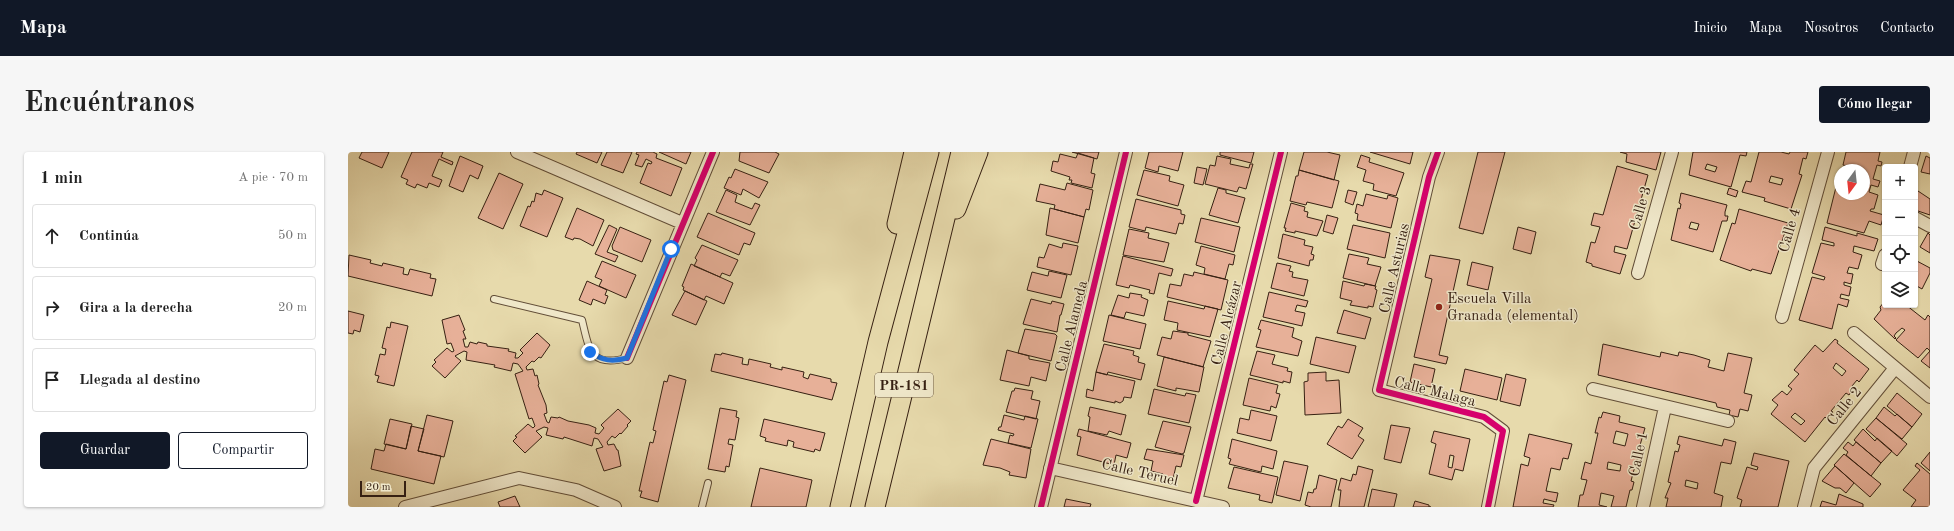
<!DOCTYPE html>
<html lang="es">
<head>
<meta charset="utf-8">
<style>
  body { margin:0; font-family:"Old Standard TT",serif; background:#f6f6f6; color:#222 }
  .controls { position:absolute; right:12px; top:12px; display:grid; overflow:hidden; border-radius:4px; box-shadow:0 1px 3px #0004 }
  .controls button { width:36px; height:36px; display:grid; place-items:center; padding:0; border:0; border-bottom:1px solid #e0e0e0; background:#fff; color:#222; font:20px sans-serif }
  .compass { position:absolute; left:1486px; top:12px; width:36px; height:36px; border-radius:50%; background:#fff; box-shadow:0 1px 3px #0004; rotate:195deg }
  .scale { position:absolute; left:12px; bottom:10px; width:46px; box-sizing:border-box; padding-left:4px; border:2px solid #362012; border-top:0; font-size:11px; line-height:14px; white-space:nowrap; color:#362012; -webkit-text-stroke:3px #efe7c9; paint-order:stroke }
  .stop { position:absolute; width:12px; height:12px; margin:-9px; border:3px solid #1a73e8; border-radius:50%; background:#fff }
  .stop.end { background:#1a73e8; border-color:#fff; box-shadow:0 1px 4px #0008 }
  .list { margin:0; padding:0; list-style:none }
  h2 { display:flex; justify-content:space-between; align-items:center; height:52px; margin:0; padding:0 16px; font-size:17px }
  h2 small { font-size:13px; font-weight:400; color:#767676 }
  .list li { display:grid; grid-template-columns:26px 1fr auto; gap:12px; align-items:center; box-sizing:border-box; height:64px; margin:0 8px 8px; padding:0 8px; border:1px solid #e0e0e0; border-radius:4px }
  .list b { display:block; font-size:15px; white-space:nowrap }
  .list em { font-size:13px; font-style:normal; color:#767676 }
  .actions { display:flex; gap:8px; padding:12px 16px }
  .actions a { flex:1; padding:9px 0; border:1px solid #111827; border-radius:4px; text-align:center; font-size:14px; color:#111827 }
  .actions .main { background:#111827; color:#fff }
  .icon { flex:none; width:22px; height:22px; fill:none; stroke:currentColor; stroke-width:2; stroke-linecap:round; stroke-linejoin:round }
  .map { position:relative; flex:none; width:1582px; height:355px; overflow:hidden; border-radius:4px }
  header { display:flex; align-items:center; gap:24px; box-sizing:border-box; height:56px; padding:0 20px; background:#111827; color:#fff }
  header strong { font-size:19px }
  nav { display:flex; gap:22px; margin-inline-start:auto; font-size:14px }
  .intro { display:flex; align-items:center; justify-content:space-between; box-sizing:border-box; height:96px; padding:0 24px }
  h1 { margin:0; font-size:28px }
  .button { padding:10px 18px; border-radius:4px; background:#111827; color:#fff; font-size:14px; font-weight:700 }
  main { display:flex; gap:24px; padding:0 24px }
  aside { flex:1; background:#fff; border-radius:4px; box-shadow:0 1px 3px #0004 }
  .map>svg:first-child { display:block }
</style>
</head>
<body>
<header>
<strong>Mapa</strong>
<nav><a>Inicio</a><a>Mapa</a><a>Nosotros</a><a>Contacto</a></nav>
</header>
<div class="intro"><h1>Encuéntranos</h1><a class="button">Cómo llegar</a></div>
<main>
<aside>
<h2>1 min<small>A pie · 70 m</small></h2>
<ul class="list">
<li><svg class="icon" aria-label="ahead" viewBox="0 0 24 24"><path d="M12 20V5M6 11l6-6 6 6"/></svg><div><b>Continúa</b></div><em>50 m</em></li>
<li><svg class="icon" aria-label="right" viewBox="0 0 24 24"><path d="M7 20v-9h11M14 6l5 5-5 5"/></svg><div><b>Gira a la derecha</b></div><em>20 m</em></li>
<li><svg class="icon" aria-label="arrive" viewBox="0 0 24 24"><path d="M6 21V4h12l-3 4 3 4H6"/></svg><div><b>Llegada al destino</b></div></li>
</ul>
<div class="actions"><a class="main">Guardar</a><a>Compartir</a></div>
</aside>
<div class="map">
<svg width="1582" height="355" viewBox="0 0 1582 355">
  <rect width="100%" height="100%" fill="#e7daac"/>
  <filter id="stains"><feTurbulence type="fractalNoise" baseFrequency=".005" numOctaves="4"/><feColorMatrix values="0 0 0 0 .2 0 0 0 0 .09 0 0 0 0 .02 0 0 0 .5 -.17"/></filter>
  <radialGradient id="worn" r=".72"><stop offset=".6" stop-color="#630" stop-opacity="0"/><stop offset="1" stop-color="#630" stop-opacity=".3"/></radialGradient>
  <path fill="#e7b098" stroke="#362012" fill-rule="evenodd" d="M14 0H41L34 16 11 6Z
    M64 0H95L93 5 105 10 104 13 91 7 84 24 94 28 91 35 81 31 79 36 69 32 67 36 58 32 60 28 53 25Z
    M229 0H254L249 11 228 2Z
    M259 0H284L275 21 253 13Z
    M289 0H305L309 2 308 6 334 16 323 44 292 31 300 11 303 12 304 10 298 7 294 15 287 13 291 3 288 2Z
    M311 0H343L338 12Z
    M392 0H427L431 2 421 21 391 9Z
    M724 0H751L749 7Z
    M801 0H835L830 19 811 14 810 20 797 16Z
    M872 0H906L903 11 872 3Z
    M956 0H979L992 3 986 28 951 18Z
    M1022 0H1065L1062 12Z
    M1130 0H1157L1135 82 1111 76Z
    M1272 0H1313L1308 18 1278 10 1279 2Z
    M1345 0H1399L1398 4 1392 3 1383 35 1341 23ZM1359 12 1369 15 1367 20 1357 17Z
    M1411 0H1433L1441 2 1442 0H1460L1458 7 1455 6 1451 22 1454 23 1443 57 1416 49 1417 46 1394 40 1398 29 1403 30ZM1423 24 1435 27 1433 33 1421 30Z
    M1498 0H1532L1530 9 1534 10 1533 14 1529 13 1525 27 1532 29 1530 35 1523 33 1521 40 1530 43 1526 57H1523L1522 59 1536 63 1533 73 1521 69 1516 81 1479 71 1489 31H1488L1489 27H1491L1492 23V42H1516V18H1506L1507 16 1495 13Z
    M730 1 746 6 743 21 747 22 744 36 723 31 724 28H721L722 25 703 19 705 9 710 10 712 2 728 6Z
    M1013 3 1022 6 1021 10 1056 21 1048 44 1025 38 1026 32 1015 29 1018 18 1009 15Z
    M112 4 135 14 130 27 122 23 115 40 101 34Z
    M869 4 883 7 882 12 901 16 902 12H905L898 37 891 35 889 40 857 32 862 13 867 14Z
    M1578 4 1582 6V22L1573 20Z
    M1269 14 1300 23 1279 97 1267 94 1266 100 1278 103 1272 122 1244 114V112L1238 110 1243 90 1247 91 1252 75 1243 73 1246 61 1255 63Z
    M849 15 859 17 855 33 846 31Z
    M387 17 420 30 411 46 395 37 393 43 376 36 381 25 383 26Z
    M796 18 822 24 821 29 836 33 830 54 789 43Z
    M951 18 991 29 984 56 959 50 958 53 942 49 948 24H950Z
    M151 21 175 32 155 77 130 66Z
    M719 31 745 38 741 58 738 57 736 65 706 57 707 53 688 49 692 32 717 38Z
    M870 36 878 38V41L897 46 890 71 861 63Z
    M1381 36 1390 39 1388 45 1379 42Z
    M196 38 215 46 199 85 172 74 180 54 182 55 184 49 186 50 188 41 194 43Z
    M378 38 389 43 387 50 404 57 407 51 412 53 402 73 368 60Z
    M1000 38 1009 40 1005 53 997 50Z
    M1570 39 1582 47V63L1567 58V45Z
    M1333 41 1379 53 1377 60V64H1380L1379 69H1374L1365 100 1323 88 1330 56 1332 57 1333 52 1331 51ZM1343 70 1351 72 1349 78 1341 76Z
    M1018 42 1039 47 1040 43 1050 46 1043 76 1009 68 1010 62 1007 61 1009 52 1015 54Z
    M788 47 833 58V62L837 63 835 72 831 71 828 82 798 75 797 79 781 75Z
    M943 51 957 55 956 59 960 60 959 65 975 69 969 84 947 79V81L937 79 938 76H936Z
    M229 56 256 68 245 94 232 87 226 86 225 88 217 85Z
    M702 56 736 65 730 91 698 83Z
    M1391 57 1440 71 1423 122 1404 117 1403 119 1372 108 1384 71 1387 72Z
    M360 61 407 81 402 93 396 91 391 103 349 85Z
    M979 63 990 66 985 82 975 79Z
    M853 66 892 75 886 100 847 90Z
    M261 73 269 77 259 100 270 104 267 110 247 102Z
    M1005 73 1042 81 1037 106 999 97Z
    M272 75 303 88 294 110 265 98 264 94Z
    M1170 75 1188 80 1183 102 1165 97Z
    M1477 75 1509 84V81L1530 87 1526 99 1506 94 1505 100 1514 103 1510 117 1501 115 1499 121 1505 122 1503 132 1496 130V133L1503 135 1501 144 1493 142 1492 146 1501 148 1499 155 1490 152 1484 177 1451 168 1464 125 1476 128 1477 125 1464 121 1473 91 1486 94V91L1474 88Z
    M781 77 801 81 800 86 821 91 816 110 775 103Z
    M1580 81 1582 83V101L1572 95Z
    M935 82 957 88 956 93 965 95 963 102 966 103 965 108H962L961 114 930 106Z
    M715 91 730 94 723 123 689 115 691 105 696 106 701 92 714 96Z
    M354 93 390 108 382 124 374 121 372 125 346 114 349 108 347 106Z
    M853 94 887 103 885 113 881 112 877 127 856 122 857 116 848 113Z
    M1001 102 1021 106 1019 112 1033 115 1027 134 995 126Z
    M1 103 23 108 22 111 34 114 35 111 56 116 55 122 60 123 62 117 83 122 82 126 88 127 84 144 0 124Z
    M1082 103 1112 108 1091 203 1100 205 1098 212 1066 205 1084 127 1077 125Z
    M775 104 825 117 823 124 811 121 806 142 801 141 802 138 782 133 781 136 768 133Z
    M1567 108 1582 116V121L1574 137 1567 133Z
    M254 109 288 123 278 146 251 134 254 128 247 125Z
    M1124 110 1145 115 1140 138 1119 133Z
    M929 111 943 114 941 119 945 120 944 125 960 128 956 144 923 136Z
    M343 112 385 131 376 152 358 144 356 148 335 138 336 135 334 134Z
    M701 119 719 123 713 146 679 138 684 120 700 124Z
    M846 120 880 128 873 158 819 145 822 132 833 134 836 122 845 124Z
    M239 129 259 138 257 143 260 144 257 152 245 147 243 153 231 148Z
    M995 129 1016 134 1017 132 1028 134 1027 137 1029 138 1025 155 1020 154V156L1002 153 1004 149 992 146Z
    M337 139 359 149 348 173 324 163Z
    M921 140 960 149 958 155 949 153 947 159 957 161 954 174 915 165Z
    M782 141 794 143 793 145 800 148 796 164 778 160 776 166 763 163 770 143 781 146Z
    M683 147 703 152 704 149 716 152 713 163H712L709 180 675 172Z
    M820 149 856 157 857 154 870 157 862 185 829 178 830 171 816 168Z
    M1537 149V153H1558L1577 168 1580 163 1582 165V216L1573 209 1582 199 1579 196 1570 206 1548 188 1557 178 1554 176 1548 181 1546 184 1548 186 1547 187 1526 167 1533 158 1532 155Z
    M996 158 1023 166 1017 187 989 181Z
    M0 159 16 163 12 180 6 178 5 182 0 181Z
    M111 163 117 178 115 179 118 187H115L117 195H120L122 190 129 192 130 190 139 192V194L161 197 160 199 168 201 167 206H170L175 201 172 198 189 181 202 193 193 206 191 205 186 210 184 209 178 215 179 218 185 217 187 224 189 223 191 232 190 233 198 253 199 261 196 262 199 270 201 271 203 265 210 266 211 265 220 269 241 273 248 276 247 281 251 282 256 276 253 273 270 257 283 269 279 273 280 274 273 282 272 281 267 286 264 284 259 290 260 293 266 292 269 298H270L273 314 256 319 248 297 255 295 250 287 246 286 244 294 216 285 215 287 198 283 200 276 196 275 188 279 194 285 177 301 165 289 169 285 167 284 180 272 185 276 187 274 184 266 181 267 167 222 175 219 170 212 165 211 163 219 146 215 147 213 118 208 119 200 116 199 107 204 113 209 97 226 84 214 88 210 86 208 99 196 104 200 106 199 103 191 99 192 94 168Z
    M761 163 798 172 792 197 755 189Z
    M913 168 946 176 944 185 954 189 950 204 908 195 913 178 910 177Z
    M43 170 60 174 46 234 29 230 31 224 27 223 32 202 37 203 38 197 34 196 39 175 42 176Z
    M677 177 707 182 709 184 703 209 670 201Z
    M825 179 840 181V183L863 189 855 215 809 203 814 185 823 187Z
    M968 185 1008 194 1001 221 962 212Z
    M1487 187 1490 189 1489 191 1521 217 1511 230 1509 228 1504 234 1506 236 1501 243 1498 241 1483 259 1485 260 1479 267 1477 265 1457 290 1423 262 1430 253 1424 248 1434 239 1439 243 1444 237 1440 234 1451 222 1446 218 1467 193 1475 200ZM1488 211 1498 219 1494 224 1485 216ZM1447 261 1457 269 1453 273 1443 265Z
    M756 192 786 199 785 203 791 205 790 210 797 212 793 228 760 220 759 223 748 220Z
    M1255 192 1312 205 1313 200 1330 204 1331 200 1346 203 1362 208 1360 215 1376 219 1380 201 1404 206 1396 241 1404 243 1400 259 1392 257 1390 265 1381 263 1382 258 1369 255 1368 251 1250 223Z
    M659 198 681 204V207L702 211 698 229 683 225 681 234 652 228Z
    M909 199 927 203 924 212 940 216 939 219 944 220 942 231 935 229V231L902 223Z
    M374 201 395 206 394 212 400 213 401 207 423 212 422 215 434 218V215L456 220 455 225 460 227 462 222 483 227V230L489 231 484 248 363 219 367 202 373 203Z
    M816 205 856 215 851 240 828 236V239L809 234Z
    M1066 212 1087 217 1083 235 1062 230Z
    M1117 217 1154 226 1149 248 1112 239Z
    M748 220 787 229 783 246 776 245 775 249 772 251 767 249V251L738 245 739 237 745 239Z
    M978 220V229L991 228 993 261 957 263 956 230 960 229V221Z
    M1158 222 1178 227 1172 254 1152 249Z
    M321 223 338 228 310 350 292 345 294 339H291L302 290 305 291 308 279 305 278 316 229 319 230Z
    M901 226 930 233 928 241 932 242 928 256 923 254 922 259 895 253Z
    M667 236 685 239 683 247 692 249 688 267 658 260 664 239H666Z
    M806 237 837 244 838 241 848 243 841 271 800 262Z
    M1549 241 1574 262 1564 275 1539 254Z
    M742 255 778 263 773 283 761 279 759 283 740 279 742 265 740 264Z
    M1536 255 1547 264 1549 262 1564 275 1554 287 1528 266Z
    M372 256 389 259 388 265 391 266 387 288 381 287 380 292 385 293 381 315 378 314 377 320 360 317Z
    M903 258 929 264 923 289 889 281 892 266 901 268Z
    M1255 260 1272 264 1271 270 1297 276 1288 307H1292L1290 315 1287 314 1283 329 1286 330 1284 338H1282L1278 355H1263L1266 344 1253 341 1251 353 1259 355H1230L1232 343H1235L1239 328 1233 327 1237 310 1243 312 1250 281H1247L1251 265 1253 266ZM1268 279 1280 282 1277 294 1265 291ZM1260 310 1273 313 1272 319 1259 317Z
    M79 263 105 269 96 305 70 299Z
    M656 263 676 268 677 264 690 267 683 296 660 291 662 283 665 284 666 282 650 278 651 275H653Z
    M1528 266 1559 292 1549 304 1518 277Z
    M42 267 64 272 58 297 36 292Z
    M416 267 477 281 472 299 467 297 466 300 445 295 446 290 440 288 439 294 417 289 418 286 412 284Z
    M1000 267 1015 276 1010 284 1016 288 1004 307 979 292 990 274 994 276Z
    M815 269 843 275 836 301 834 302 807 295Z
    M1043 273 1062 276 1053 311 1036 307Z
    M63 274 76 277 70 299 93 304 86 332 23 317 27 297 36 299 38 292 58 297Z
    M731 277 783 291 779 306 768 303 766 313 729 303 733 285 729 284Z
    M1515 277 1527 289 1529 286 1544 299 1533 311 1506 288Z
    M1086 279 1122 287 1115 319 1107 317 1104 328 1081 322 1088 292 1083 290ZM1102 303 1106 304 1104 316 1100 315Z
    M1181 282 1224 292 1220 307 1215 306 1212 318 1203 316 1198 339 1210 341 1208 350 1196 347 1195 351 1206 353 1205 355H1165L1173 312 1180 314 1182 306 1176 304Z
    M1331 284 1374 294 1376 287 1388 290 1383 312 1373 310 1366 341 1375 344 1373 355H1318L1320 346H1317L1323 331 1320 330 1327 299 1330 300 1332 293 1329 292ZM1338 328 1350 331 1349 337 1337 334Z
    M643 287 683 297 678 326 661 323 662 320 652 316 635 313Z
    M884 287 929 299 925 317 914 314 913 320 881 312 883 307 880 306Z
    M1500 290 1505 294 1508 290 1533 311 1523 324 1498 303 1500 300 1495 296Z
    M799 297 836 303 833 315 828 314 825 327 814 325 815 322 803 319 805 309 796 307Z
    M1582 300V319L1573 311Z
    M1406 301 1441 309 1430 355H1392L1394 348 1389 346 1399 315 1409 318 1410 315 1403 313Z
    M1496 302 1533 332 1522 345 1486 313Z
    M936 309 960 314 952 349 928 343Z
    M1569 311 1582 322V355H1563L1568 348 1555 338 1572 318 1567 314Z
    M1010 314 1025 318 1016 355H991L993 338H990L993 326 1003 329 1005 322 1008 323Z
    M1487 314 1506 331 1498 341 1492 336H1487L1474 329Z
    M886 315 930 325 924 351 911 348 912 343 880 336Z
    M412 316 464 328 458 355H403Z
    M971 323 989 328 983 355H963L957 353 960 340 965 341 966 337H968Z
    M1024 337 1049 342 1046 355H1020Z
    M1491 342 1515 352V355H1472L1474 349 1488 353Z
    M167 344 172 355H152L150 350Z
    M718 347 743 352 742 355H716Z
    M1067 349 1081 353V355H1083H1065Z"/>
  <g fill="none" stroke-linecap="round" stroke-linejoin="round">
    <defs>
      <path id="service" d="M146 147 234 168C241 197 242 216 279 206
        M354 355 360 331"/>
      <path id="minor" d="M169 0 334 71
        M1090 0 1081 25 1031 238 1136 265 1155 279 1140 355
        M1562 15 1566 0
        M1567 66 1582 74
        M1534 112 1537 103
        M1290 121 1324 0
        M1434 165 1480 0
        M1506 181 1582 245
        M279 206 365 0
        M1245 237 1380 269
        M702 316 875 355
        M848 349 933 0
        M57 355 171 326 228 338 267 355
        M693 355 778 0
        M1295 355 1317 255
        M1456 355 1466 316 1547 216"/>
      <path id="trunk" d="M608 57 630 0
        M549 72 566 0
        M492 355 530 190 581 0
        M527 355 613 0"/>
    </defs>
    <use href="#service" stroke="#624e38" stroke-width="8"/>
    <use href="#minor" stroke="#624e38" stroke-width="14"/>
    <use href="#trunk" stroke="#362012" stroke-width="21"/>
    <use href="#service" stroke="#efe7c9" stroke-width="6"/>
    <use href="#minor" stroke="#efe7c9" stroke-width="12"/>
    <use href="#trunk" stroke="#e7daac" stroke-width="19"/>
    <defs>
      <path id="cycleway" d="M1090 0 1081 25 1031 238 1136 265 1155 279 1140 355
        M279 206 365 0
        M848 349 933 0
        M693 355 778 0"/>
    </defs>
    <use href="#cycleway" stroke="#efe7c9" stroke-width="8"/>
    <use href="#cycleway" stroke="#d6006c" stroke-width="6"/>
  </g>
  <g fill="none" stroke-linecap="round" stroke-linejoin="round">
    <path stroke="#1a73e8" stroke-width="5" d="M242 200C255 209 264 210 279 206L323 97"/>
  </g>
  <circle fill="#8f2418" stroke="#efe7c9" stroke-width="1.5" cx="1091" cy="155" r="4"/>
  <g text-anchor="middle" stroke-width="3" stroke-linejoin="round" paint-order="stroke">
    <rect fill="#efe7c9" stroke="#6e5c49" stroke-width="1" x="527" y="221" width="58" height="24" rx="3"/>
    <g font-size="14" font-weight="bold" fill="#362012">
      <text x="556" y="238">PR-181</text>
    </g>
    <g font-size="15" fill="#362012" stroke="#efe7c9">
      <text transform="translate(1292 56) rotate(-74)" y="5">Calle 3</text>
      <text transform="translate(1441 78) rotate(-74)" y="5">Calle 4</text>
      <text transform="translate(1046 116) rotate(-77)" y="5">Calle Asturias</text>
      <text transform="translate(878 171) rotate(-76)" y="5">Calle Alcázar</text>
      <text transform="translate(723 174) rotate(-76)" y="5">Calle Alameda</text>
      <text transform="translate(1087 239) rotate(14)" y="5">Calle Malaga</text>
      <text transform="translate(1496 254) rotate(-51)" y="5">Calle 2</text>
      <text transform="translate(1290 302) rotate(-78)" y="5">Calle 1</text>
      <text transform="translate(792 320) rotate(13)" y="5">Calle Teruel</text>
    </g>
    <g font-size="15" fill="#362012" stroke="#efe7c9" text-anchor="start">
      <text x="1099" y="151">Escuela Villa<tspan x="1099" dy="17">Granada (elemental)</tspan></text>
    </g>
  </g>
  <rect width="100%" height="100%" filter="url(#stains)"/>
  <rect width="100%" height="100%" fill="url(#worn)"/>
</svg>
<div class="controls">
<button>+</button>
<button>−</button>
<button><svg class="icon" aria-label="locate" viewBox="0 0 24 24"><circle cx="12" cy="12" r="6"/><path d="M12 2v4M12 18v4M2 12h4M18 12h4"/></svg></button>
<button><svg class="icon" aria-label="layers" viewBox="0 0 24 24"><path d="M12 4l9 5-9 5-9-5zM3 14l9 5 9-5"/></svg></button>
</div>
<svg class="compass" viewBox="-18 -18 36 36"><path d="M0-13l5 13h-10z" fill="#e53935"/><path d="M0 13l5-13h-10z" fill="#767676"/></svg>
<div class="scale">20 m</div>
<div class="stop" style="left:323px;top:97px"></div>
<div class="stop end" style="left:242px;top:200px"></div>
</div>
</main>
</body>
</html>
